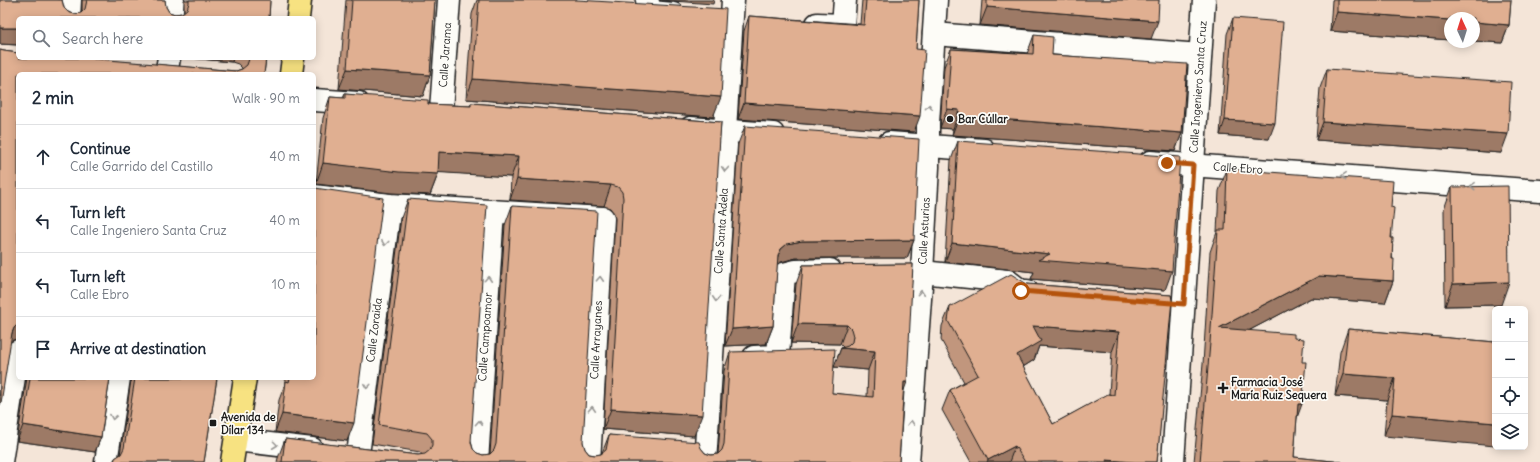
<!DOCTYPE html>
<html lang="en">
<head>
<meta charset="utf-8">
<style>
  body { margin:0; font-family:Delius,sans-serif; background:#f2f2f3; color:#1f2937 }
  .controls { position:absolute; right:12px; bottom:12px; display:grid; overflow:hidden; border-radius:6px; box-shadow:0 2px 10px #0003 }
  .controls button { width:36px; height:36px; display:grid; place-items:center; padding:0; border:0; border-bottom:1px solid #e0e1e3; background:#fff; color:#1f2937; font:20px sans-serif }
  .compass { position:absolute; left:1444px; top:12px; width:36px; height:36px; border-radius:50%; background:#fff; box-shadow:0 2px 10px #0003; rotate:356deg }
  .stop { position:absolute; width:12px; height:12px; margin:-9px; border:3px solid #b45309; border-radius:50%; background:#fff }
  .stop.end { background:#b45309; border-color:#fff; box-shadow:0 1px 4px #0008 }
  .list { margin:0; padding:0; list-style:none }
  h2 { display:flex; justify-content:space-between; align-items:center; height:52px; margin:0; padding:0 16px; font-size:17px }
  h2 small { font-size:13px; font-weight:400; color:#747a83 }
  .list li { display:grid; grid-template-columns:26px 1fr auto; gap:12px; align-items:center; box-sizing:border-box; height:64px; padding:0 16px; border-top:1px solid #e0e1e3 }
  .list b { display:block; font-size:15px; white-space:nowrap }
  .list p { margin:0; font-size:13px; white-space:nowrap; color:#747a83 }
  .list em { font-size:13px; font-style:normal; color:#747a83 }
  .icon { flex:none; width:22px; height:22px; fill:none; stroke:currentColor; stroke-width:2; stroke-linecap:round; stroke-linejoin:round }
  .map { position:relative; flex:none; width:1540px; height:462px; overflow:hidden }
  .search { position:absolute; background:#fff; box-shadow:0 2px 10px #0003; left:16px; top:16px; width:300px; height:44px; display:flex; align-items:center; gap:10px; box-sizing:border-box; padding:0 14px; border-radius:6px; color:#747a83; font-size:15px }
  .panel { position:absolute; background:#fff; box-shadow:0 2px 10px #0003; left:16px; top:72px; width:300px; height:308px; border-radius:6px }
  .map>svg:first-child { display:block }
</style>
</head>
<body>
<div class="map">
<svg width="1540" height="462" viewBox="0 0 1540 462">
  <rect width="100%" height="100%" fill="#f4e5d8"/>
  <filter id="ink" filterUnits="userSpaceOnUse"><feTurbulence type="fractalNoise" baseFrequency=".025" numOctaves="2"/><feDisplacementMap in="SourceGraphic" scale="8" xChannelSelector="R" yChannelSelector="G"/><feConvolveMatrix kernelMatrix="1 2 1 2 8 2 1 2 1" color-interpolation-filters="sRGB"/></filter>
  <g filter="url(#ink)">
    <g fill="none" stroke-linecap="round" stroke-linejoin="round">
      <defs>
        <path id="street" d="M647 0 651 12 673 14
          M69 18 70 0
          M171 18 173 0
          M817 24 843 25 845 0
          M934 34 1200 55
          M166 74 169 58
          M441 110 449 0
          M314 196 390 205 603 218 589 462
          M922 272 1008 281 1021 291H1027
          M754 357 778 356 784 274 796 271 830 270
          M358 455 390 205
          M1 462 18 351
          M106 462 119 378
          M477 462 493 211
          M705 462 726 145 725 130 733 0
          M1173 462 1204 0"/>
        <path id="secondary" d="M314 100 358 103
          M690 128 773 134
          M889 143 984 150
          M1150 162 1540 191
          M236 440 312 449
          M908 462 922 272 928 167V123L936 0"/>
        <path id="primary" d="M298 18 300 0
          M291 74 293 58
          M232 462 245 378"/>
      </defs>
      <use href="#street" stroke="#1c1c1c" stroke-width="25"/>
      <use href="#secondary" stroke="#1c1c1c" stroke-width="25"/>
      <use href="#primary" stroke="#1c1c1c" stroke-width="25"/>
      <use href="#street" stroke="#fdfcf7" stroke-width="22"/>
      <use href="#secondary" stroke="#fdfcf7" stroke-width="22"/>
      <use href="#primary" stroke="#f7e281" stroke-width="22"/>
    </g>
    <path fill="#c1967d" stroke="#1c1c1c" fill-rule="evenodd" d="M0 0H62L64 8 68 12 74 14 81 13 82 12V0H165L166 7 169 12 175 14 182 13 184 12V0H270L269 18H18V45L0 44Z
      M346 0H435L430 75 423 96 339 89Z
      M477 0H577L713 117 466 99 472 14Z
      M862 0H919L916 49 914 132 738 119 744 31 749 16 860 24Z
      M982 0H1159L1151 39 980 25Z
      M1332 0H1511L1509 25 1502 43 1474 41V18H1450V40L1330 31Z
      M1233 18 1269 139 1220 135 1227 34Z
      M1034 35 1052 55 1182 133 1175 151 952 135 953 129 940 128 944 67 951 49 1027 54Z
      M0 50 4 51 18 53 236 71 242 69V68L238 64 232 62 190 58H266L264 74H18L13 340 10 342 0 405Z
      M1327 69 1501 153 1316 140 1320 88Z
      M345 94 428 104 470 106 471 103 721 122 694 436 603 429 615 219 614 213 610 208 604 206 510 200 511 177 438 172V174L430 195 391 193 316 184 323 118 330 97 343 98Z
      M745 126 914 240 907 258H796L781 262 777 264 773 326 766 344 725 346 738 144Z
      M958 141 1165 290 1031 279 1034 272 945 262 951 160Z
      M1227 169 1391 207 1393 281 1385 303 1311 298 1248 331 1294 338 1297 417 1294 457 1342 462H1194L1203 364 1210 252 1217 232 1219 191Z
      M1452 187 1501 305 1445 306 1444 209Z
      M315 188 347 441 275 432 279 400 285 384V378H314V190Z
      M408 199 473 449 477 453 483 455 490 454 505 225 512 206 585 449 589 454 595 455 601 454 602 453 609 435 701 448 705 453 711 455 718 454 724 371 730 352 832 393 867 397 868 370 834 367 841 348H844L840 344 791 343 796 284 803 265 913 264 899 462H277L278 458 285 439 418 455H422L420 452 372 444 401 218Z
      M1027 284 1171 295 1157 462H971L942 410 950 390 964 382 941 340 942 326 950 307ZM1039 346 1112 352 1109 394 1053 424 1023 367 1034 360Z
      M1348 329 1495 342 1384 436 1387 400 1335 396 1340 352Z
      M27 378H110L101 437 95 452 17 441Z
      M131 378H217L204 462H113L115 458 120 455 131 380Z"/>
    <path fill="#9d7a66" stroke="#1c1c1c" d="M660 0H714L713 4Z
      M987 7 1158 21 1151 39 980 25Z
      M1337 12 1450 20V40L1330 31Z
      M1474 22 1509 25 1502 43 1474 41Z
      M0 28H18V45L0 44Z
      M190 58H233L232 62Z
      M347 69 430 75 423 96 339 89Z
      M473 79 721 97 713 117 466 99Z
      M744 103 920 116 914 132 738 119Z
      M947 109 959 110 953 129 940 128Z
      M959 116 1182 133 1175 151 952 135Z
      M1225 120 1275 123 1269 139 1220 135Z
      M1323 122 1508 134 1501 153 1316 140Z
      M439 152 519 156 511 177 431 172Z
      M323 163 438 174 430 195 391 193 316 184Z
      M517 179 611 185 604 206 510 200Z
      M914 240 907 258H796L781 262 774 266 781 249 787 244 802 241Z
      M952 243 1050 254 1172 271 1165 290 1031 279 1034 272 945 262Z
      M1319 276 1393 281 1385 303 1311 298 1212 350 1219 328Z
      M1509 282 1501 305 1445 306 1453 284Z
      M18 324V339L13 340 8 344 6 349 14 328Z
      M798 324 847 325 840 344 791 343Z
      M773 326 766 344 725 346 732 329Z
      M1033 326 1119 332 1112 352 1039 346 1034 360 1010 375 1017 355Z
      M841 348 875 351 868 370 834 367Z
      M1343 374 1395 378 1387 400 1335 396Z
      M904 382H907L900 401Z
      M1298 404H1302L1294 426Z
      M611 409 702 415 694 436 603 429Z
      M282 414 354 423 347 441 275 432Z
      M1392 414 1495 423V446L1384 436Z
      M23 425 101 437 95 452 17 441Z
      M1015 446 1009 462H987L988 460Z
      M1106 460 1135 462H1105Z"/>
    <path fill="#e0af91" stroke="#1c1c1c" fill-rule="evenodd" d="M0 0H62L64 8 68 12 74 14 81 13 85 9 87 0H165L166 7 169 12 175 14 182 13 187 9 189 3V0H270L269 18H18V28H0Z
      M352 0H435L430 75 347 69Z
      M479 0H577L726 9 721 97 473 79Z
      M866 0H919L916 49 925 50 920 116 744 103 749 16 864 25Z
      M987 0H1159L1158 21 987 7Z
      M1337 0H1511L1509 25 1474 22V18H1450V20L1337 12Z
      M1233 18 1283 22 1275 123 1225 120Z
      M1034 35 1053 37 1052 55 1187 64 1182 133 959 116V110L947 109 951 49 1033 54Z
      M0 50 4 51 18 53V58H86L236 71 242 69 247 65 249 59V58H266L264 74H18V324L14 328 12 333 1 403H0Z
      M1327 69 1511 82 1508 134 1323 122Z
      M345 94 428 100V104L471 106V103L721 122 702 415 611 409 623 198 622 192 618 187 611 185 517 179 519 156 439 152 438 174 399 172 323 163 330 97 345 98Z
      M745 126 919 139 914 240 802 241 787 244 781 249 778 255 773 326 732 329Z
      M958 141 1180 157 1172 271 1038 260 1050 254 952 243Z
      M1227 169 1393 181 1391 207 1394 208 1391 238H1393L1392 259H1394L1393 281 1319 276 1219 328 1294 334V338L1304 339 1302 362H1306L1302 404H1298L1294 457 1342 462H1200L1210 343 1218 230H1225Z
      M1508 186 1509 282 1453 284 1452 187Z
      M315 188 383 198 354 423 282 414 286 381 289 382 290 378H314V192Z
      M408 199 487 205 471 442 473 449 477 453 483 455 490 454 494 450 496 444 512 206 597 211 583 442 585 449 589 454 595 455 601 454 606 450 609 435 699 442 701 448 705 453 711 455 718 454 722 450 724 444 730 352 835 349 832 393 873 397 875 351 841 348 848 346 852 342 853 336 851 329 847 325 798 324 803 265 913 264 907 382H904L899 462H282L285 439 418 455 425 454 430 450 432 445V439L427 433 379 425Z
      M1011 274 1027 284 1171 295 1172 300 1157 462H1135L1106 460 1107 462H1025L1015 446 988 460 950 390 978 375 948 321 950 307ZM1033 326 1119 332 1114 395 1108 394 1053 424 1017 355 1041 341Z
      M1348 329 1495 342V423L1392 414 1395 378 1343 374Z
      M30 378H110L101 437 23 425Z
      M135 378H217L204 462H114L115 458 121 454 124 448Z"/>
    <defs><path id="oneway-chevron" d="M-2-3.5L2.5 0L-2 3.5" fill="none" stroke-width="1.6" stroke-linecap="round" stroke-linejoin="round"/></defs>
    <g stroke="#989794">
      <use href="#oneway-chevron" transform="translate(929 107) rotate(-86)"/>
      <use href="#oneway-chevron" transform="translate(725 169) rotate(94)"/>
      <use href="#oneway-chevron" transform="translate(1344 176) rotate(-176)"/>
      <use href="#oneway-chevron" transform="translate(1473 186) rotate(-176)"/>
      <use href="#oneway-chevron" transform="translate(385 243) rotate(97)"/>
      <use href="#oneway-chevron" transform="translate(488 279) rotate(-86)"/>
      <use href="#oneway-chevron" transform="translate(600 279) rotate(-87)"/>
      <use href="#oneway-chevron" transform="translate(921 293) rotate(-86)"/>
      <use href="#oneway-chevron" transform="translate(716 299) rotate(94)"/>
      <use href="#oneway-chevron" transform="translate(367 386) rotate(97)"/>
      <use href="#oneway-chevron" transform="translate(592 409) rotate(-87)"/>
      <use href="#oneway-chevron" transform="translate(113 417) rotate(99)"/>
      <use href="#oneway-chevron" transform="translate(479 423) rotate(-86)"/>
      <use href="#oneway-chevron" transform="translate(911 423) rotate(-86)"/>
      <use href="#oneway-chevron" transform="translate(275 445) rotate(7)"/>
    </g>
  </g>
  <g fill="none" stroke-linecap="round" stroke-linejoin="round" filter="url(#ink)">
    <path stroke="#b45309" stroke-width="5" d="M1021 291 1184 304 1193 165 1167 163"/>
  </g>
  <g fill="#1c1c1c" stroke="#fdfcf7" stroke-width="1.5">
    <circle cx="950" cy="119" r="4"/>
    <path d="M1221 382h4v4h4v4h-4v4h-4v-4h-4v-4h4z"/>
    <rect x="209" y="419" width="8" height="8" rx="2"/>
  </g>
  <g text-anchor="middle" stroke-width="3.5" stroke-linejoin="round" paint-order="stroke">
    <g font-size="11" fill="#1c1c1c" stroke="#fdfcf7">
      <text transform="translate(445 55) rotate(-86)" y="4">Calle Jarama</text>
      <text transform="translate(1198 87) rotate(-86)" y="4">Calle Ingeniero Santa Cruz</text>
      <text transform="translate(1238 168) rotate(4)" y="4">Calle Ebro</text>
      <text transform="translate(721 231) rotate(-86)" y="4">Calle Santa Adela</text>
      <text transform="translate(924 231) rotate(-87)" y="4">Calle Asturias</text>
      <text transform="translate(374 330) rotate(-83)" y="4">Calle Zoraida</text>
      <text transform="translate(485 337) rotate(-86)" y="4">Calle Campoamor</text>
      <text transform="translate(596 340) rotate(-87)" y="4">Calle Arrayanes</text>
    </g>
    <g font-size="11" font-weight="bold" fill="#1c1c1c" stroke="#fdfcf7" text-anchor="start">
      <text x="958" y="123">Bar Cúllar</text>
      <text x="1231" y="386">Farmacia José<tspan x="1231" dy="13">María Ruiz Sequera</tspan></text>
      <text x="221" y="421">Avenida de<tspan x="221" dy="13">Dílar 134</tspan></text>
    </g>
  </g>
</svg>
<div class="controls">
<button>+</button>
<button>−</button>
<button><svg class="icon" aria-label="locate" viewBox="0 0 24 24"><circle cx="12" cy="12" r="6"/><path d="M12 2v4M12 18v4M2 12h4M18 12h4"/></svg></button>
<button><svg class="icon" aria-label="layers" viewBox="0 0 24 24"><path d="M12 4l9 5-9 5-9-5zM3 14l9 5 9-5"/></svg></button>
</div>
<svg class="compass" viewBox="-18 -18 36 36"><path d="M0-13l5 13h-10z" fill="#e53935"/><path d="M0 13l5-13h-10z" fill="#747a83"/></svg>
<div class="stop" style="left:1021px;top:291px"></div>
<div class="stop end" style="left:1167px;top:163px"></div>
<div class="search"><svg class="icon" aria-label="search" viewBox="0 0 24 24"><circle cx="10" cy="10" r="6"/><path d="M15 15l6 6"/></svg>Search here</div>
<section class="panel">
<h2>2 min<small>Walk · 90 m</small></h2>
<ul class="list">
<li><svg class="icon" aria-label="ahead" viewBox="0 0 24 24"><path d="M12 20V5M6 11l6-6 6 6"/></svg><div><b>Continue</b><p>Calle Garrido del Castillo</p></div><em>40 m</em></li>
<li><svg class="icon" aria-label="left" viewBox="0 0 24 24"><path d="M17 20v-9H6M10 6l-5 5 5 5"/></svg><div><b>Turn left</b><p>Calle Ingeniero Santa Cruz</p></div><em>40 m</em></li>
<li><svg class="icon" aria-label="left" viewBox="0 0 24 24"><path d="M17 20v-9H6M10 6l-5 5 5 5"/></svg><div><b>Turn left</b><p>Calle Ebro</p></div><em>10 m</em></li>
<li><svg class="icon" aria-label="arrive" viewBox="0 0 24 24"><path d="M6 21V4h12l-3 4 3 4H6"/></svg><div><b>Arrive at destination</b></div></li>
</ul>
</section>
</div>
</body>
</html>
